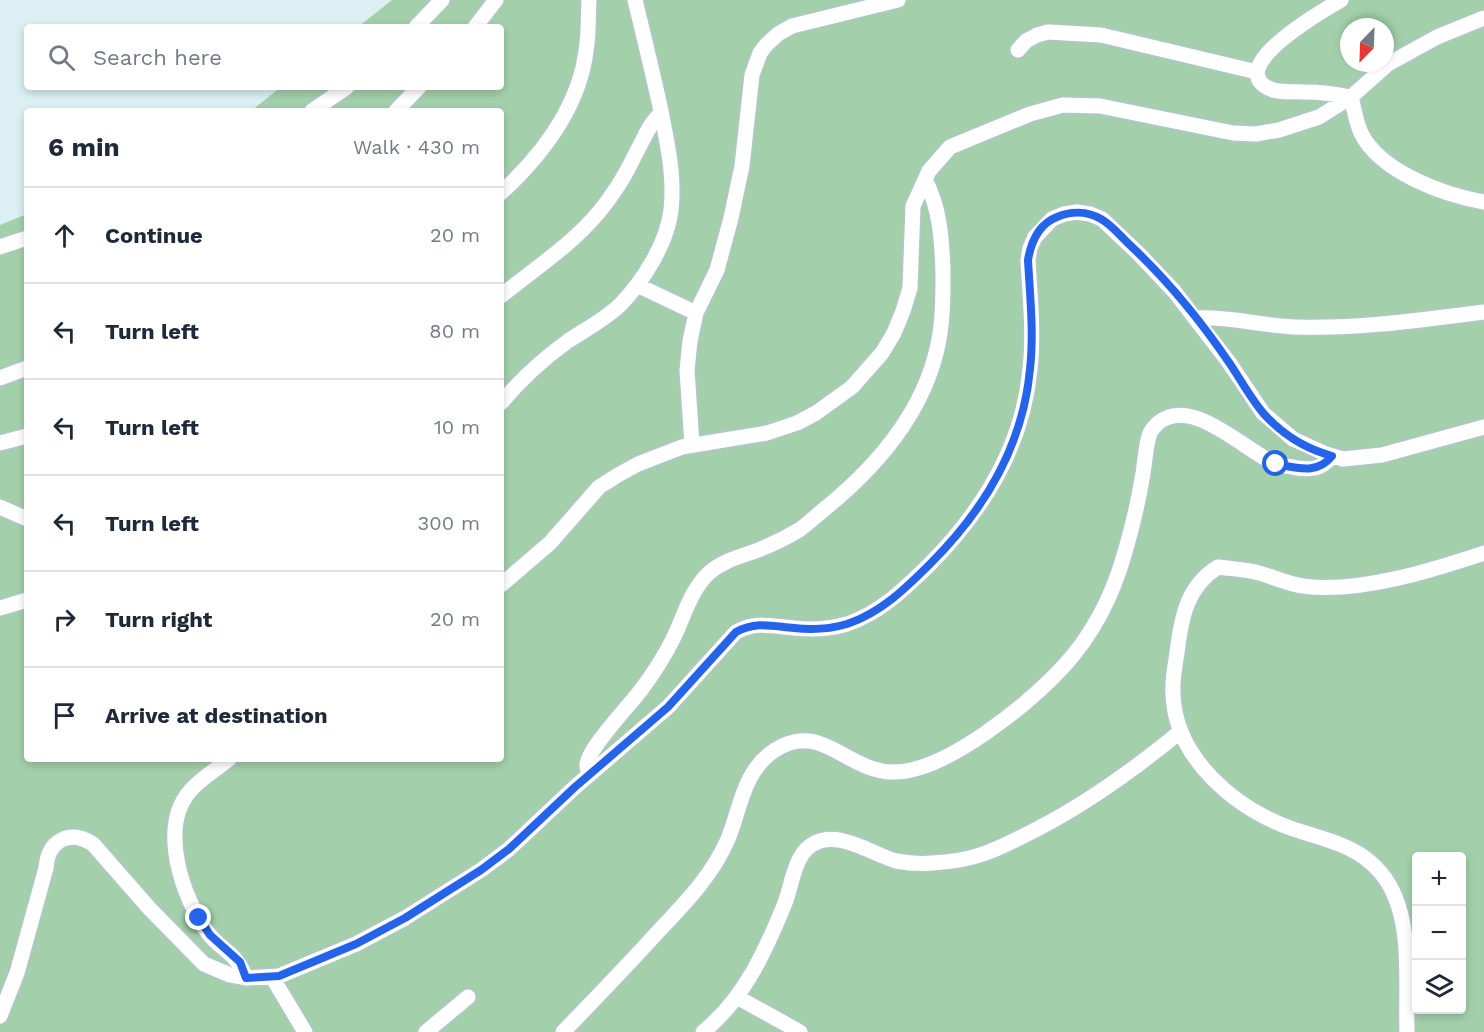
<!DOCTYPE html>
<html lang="en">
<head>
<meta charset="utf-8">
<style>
  body { margin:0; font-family:"Work Sans",sans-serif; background:#f2f2f3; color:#1f2937 }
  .controls { position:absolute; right:18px; bottom:18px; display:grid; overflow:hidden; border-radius:6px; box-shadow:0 3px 9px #0003 }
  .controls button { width:54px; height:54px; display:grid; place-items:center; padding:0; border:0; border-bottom:2px solid #e0e1e3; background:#fff; color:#1f2937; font:30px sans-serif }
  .compass { position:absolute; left:1340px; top:18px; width:54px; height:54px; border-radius:50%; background:#fff; box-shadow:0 3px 9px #0003; rotate:203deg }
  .stop { position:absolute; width:18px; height:18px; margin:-14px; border:4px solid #2563eb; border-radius:50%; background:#fff }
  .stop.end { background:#2563eb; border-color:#fff; box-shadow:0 2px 6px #0008 }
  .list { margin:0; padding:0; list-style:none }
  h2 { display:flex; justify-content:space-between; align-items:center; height:78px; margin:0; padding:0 24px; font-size:26px }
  h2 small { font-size:20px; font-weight:400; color:#747a83 }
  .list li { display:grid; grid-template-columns:39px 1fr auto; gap:18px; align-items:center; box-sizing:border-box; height:96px; padding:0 24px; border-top:2px solid #e0e1e3 }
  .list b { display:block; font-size:22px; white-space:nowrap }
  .list em { font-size:20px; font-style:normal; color:#747a83 }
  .icon { flex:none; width:33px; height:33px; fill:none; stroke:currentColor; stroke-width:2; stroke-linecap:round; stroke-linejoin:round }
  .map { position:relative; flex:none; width:1484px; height:1032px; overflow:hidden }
  .search { position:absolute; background:#fff; box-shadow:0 3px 9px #0003; left:24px; top:24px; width:480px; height:66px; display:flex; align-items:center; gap:15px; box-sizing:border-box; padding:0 21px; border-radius:6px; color:#747a83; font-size:22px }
  .panel { position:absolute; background:#fff; box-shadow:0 3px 9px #0003; left:24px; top:108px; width:480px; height:654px; border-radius:6px }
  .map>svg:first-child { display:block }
</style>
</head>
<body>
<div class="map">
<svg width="1484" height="1032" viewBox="0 0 1484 1032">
  <rect width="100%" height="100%" fill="#dceff3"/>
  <path fill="#a3d0aa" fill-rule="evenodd" d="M392 0H1484V1032H0V225L27 214V759H501V111H251L281 87H501V27H358ZM1349 27H1385V63H1349ZM1416 856H1462V1010H1416Z"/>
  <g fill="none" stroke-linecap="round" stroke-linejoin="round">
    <defs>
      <path id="lane" d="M1341 0C1324 10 1218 70 1273 90 1283 93 1295 91 1305 92 1321 92 1336 94 1351 97 1354 108 1356 122 1361 133 1380 172 1444 195 1484 202
        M416 27 442 0
        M475 27 496 0
        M1018 50 1026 41 1037 35 1048 32 1101 35 1257 72
        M312 111 347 87
        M396 111 419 87
        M501 193C541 156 579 108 586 51 589 35 588 17 589 0
        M0 247 27 238
        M637 285 696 313
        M501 296C539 265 580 240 609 199 620 184 629 168 637 151 645 137 649 124 661 113
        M1196 318C1229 316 1262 326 1296 327 1359 329 1421 320 1484 312
        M0 378 27 368
        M501 403C521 379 543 359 568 341 586 329 604 320 620 305 643 281 667 244 671 210 675 176 667 143 661 111 653 74 644 37 635 0
        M0 443 27 436
        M692 445 687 370 690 341 696 313 717 270 731 218 742 166 752 75 760 53 766 45 778 34 792 26 898 0
        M0 507 27 519
        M501 585 550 543 599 487 618 475 638 464 682 447 767 433 797 423 816 413 852 387 882 353 894 333 903 311 910 288 913 206 929 171 950 147 1030 114 1063 105 1100 106 1233 133 1256 134 1279 130 1319 117 1351 97 1388 64 1437 37 1484 18
        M0 608 27 600
        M229 759C217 769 200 779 190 791 158 828 183 899 208 933 223 952 236 952 246 978
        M589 775C589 772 587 769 587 766 586 750 630 705 641 690 653 674 664 657 673 639 684 617 690 590 710 572 722 562 735 558 750 553 767 547 784 539 799 530 809 523 818 514 827 507 877 466 922 414 937 349 943 324 943 298 943 272 942 241 940 207 925 180
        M272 977 305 1032
        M737 997 800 1032
        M0 1016 17 973 46 868C48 840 70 829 93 844L149 908 204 964 230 975 246 978 279 976 356 944 405 918 481 870 509 849 575 787 668 707 736 632C756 621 772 626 794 628 811 630 830 629 847 624 880 613 904 589 928 566 982 512 1023 446 1030 369 1034 333 1030 296 1028 260L1030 248 1035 237 1052 219 1064 214 1077 212 1090 214 1102 219 1139 254 1174 291 1228 361 1263 413 1293 439 1326 454 1343 459 1382 455 1484 427
        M426 1032 468 997
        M563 1032C594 1000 625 968 655 935 683 905 711 878 728 839 741 807 743 771 775 750 821 720 847 772 893 772 945 773 1028 704 1062 668 1093 635 1113 595 1125 552 1132 528 1138 503 1142 479 1145 465 1145 447 1150 433 1151 431 1155 426 1157 424 1189 394 1243 449 1274 463 1281 466 1289 466 1297 468 1312 470 1322 469 1332 456
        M703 1032C744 999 766 950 785 903 792 885 794 858 810 846 836 827 871 854 896 861 907 863 921 864 932 863 978 861 1000 848 1039 828 1091 801 1136 768 1181 731
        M1407 1032C1405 982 1415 914 1381 873 1358 845 1326 840 1293 829 1236 809 1175 759 1173 694 1172 680 1175 666 1177 653 1181 618 1187 586 1218 567 1231 569 1246 569 1259 573 1274 577 1287 584 1303 586 1357 594 1433 570 1484 553"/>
    </defs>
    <use href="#lane" stroke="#b3c5ca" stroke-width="18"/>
    <use href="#lane" stroke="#fff" stroke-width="15"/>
  </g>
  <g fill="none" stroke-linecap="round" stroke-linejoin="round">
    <path stroke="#2563eb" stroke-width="8" d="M199 918 210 935 240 962 246 978 279 976 356 944 405 918 481 870 509 849 575 787 668 707 736 632C756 621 772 626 794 628 811 630 830 629 847 624 881 613 907 587 931 563 984 510 1023 445 1030 369 1034 333 1030 296 1028 260 1031 242 1039 224 1057 217 1071 211 1087 211 1101 219 1112 225 1122 238 1131 246 1167 280 1200 320 1228 361 1240 378 1250 398 1264 414 1282 434 1306 449 1332 456 1317 475 1297 468 1276 464"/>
  </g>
</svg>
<div class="controls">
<button>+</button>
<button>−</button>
<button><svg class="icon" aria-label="layers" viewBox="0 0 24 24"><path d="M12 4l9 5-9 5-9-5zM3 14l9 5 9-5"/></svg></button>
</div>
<svg class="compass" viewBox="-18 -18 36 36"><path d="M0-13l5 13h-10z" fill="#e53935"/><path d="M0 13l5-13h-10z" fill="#747a83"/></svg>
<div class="stop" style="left:1276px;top:464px"></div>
<div class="stop end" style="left:199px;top:918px"></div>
<div class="search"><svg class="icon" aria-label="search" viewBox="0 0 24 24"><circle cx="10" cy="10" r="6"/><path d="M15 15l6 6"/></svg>Search here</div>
<section class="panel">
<h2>6 min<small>Walk · 430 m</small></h2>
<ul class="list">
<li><svg class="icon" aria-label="ahead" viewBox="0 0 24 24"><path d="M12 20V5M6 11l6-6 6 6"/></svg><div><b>Continue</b></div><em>20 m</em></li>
<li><svg class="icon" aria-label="left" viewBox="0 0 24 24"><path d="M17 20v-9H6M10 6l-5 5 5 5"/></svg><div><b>Turn left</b></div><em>80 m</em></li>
<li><svg class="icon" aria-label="left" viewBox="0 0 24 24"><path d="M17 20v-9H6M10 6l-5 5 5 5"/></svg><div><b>Turn left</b></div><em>10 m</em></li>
<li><svg class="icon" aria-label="left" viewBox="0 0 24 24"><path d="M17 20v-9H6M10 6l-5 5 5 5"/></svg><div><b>Turn left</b></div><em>300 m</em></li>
<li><svg class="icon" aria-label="right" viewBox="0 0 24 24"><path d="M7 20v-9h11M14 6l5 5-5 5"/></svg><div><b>Turn right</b></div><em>20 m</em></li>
<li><svg class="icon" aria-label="arrive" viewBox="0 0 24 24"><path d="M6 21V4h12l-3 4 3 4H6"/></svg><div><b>Arrive at destination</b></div></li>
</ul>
</section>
</div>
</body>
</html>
